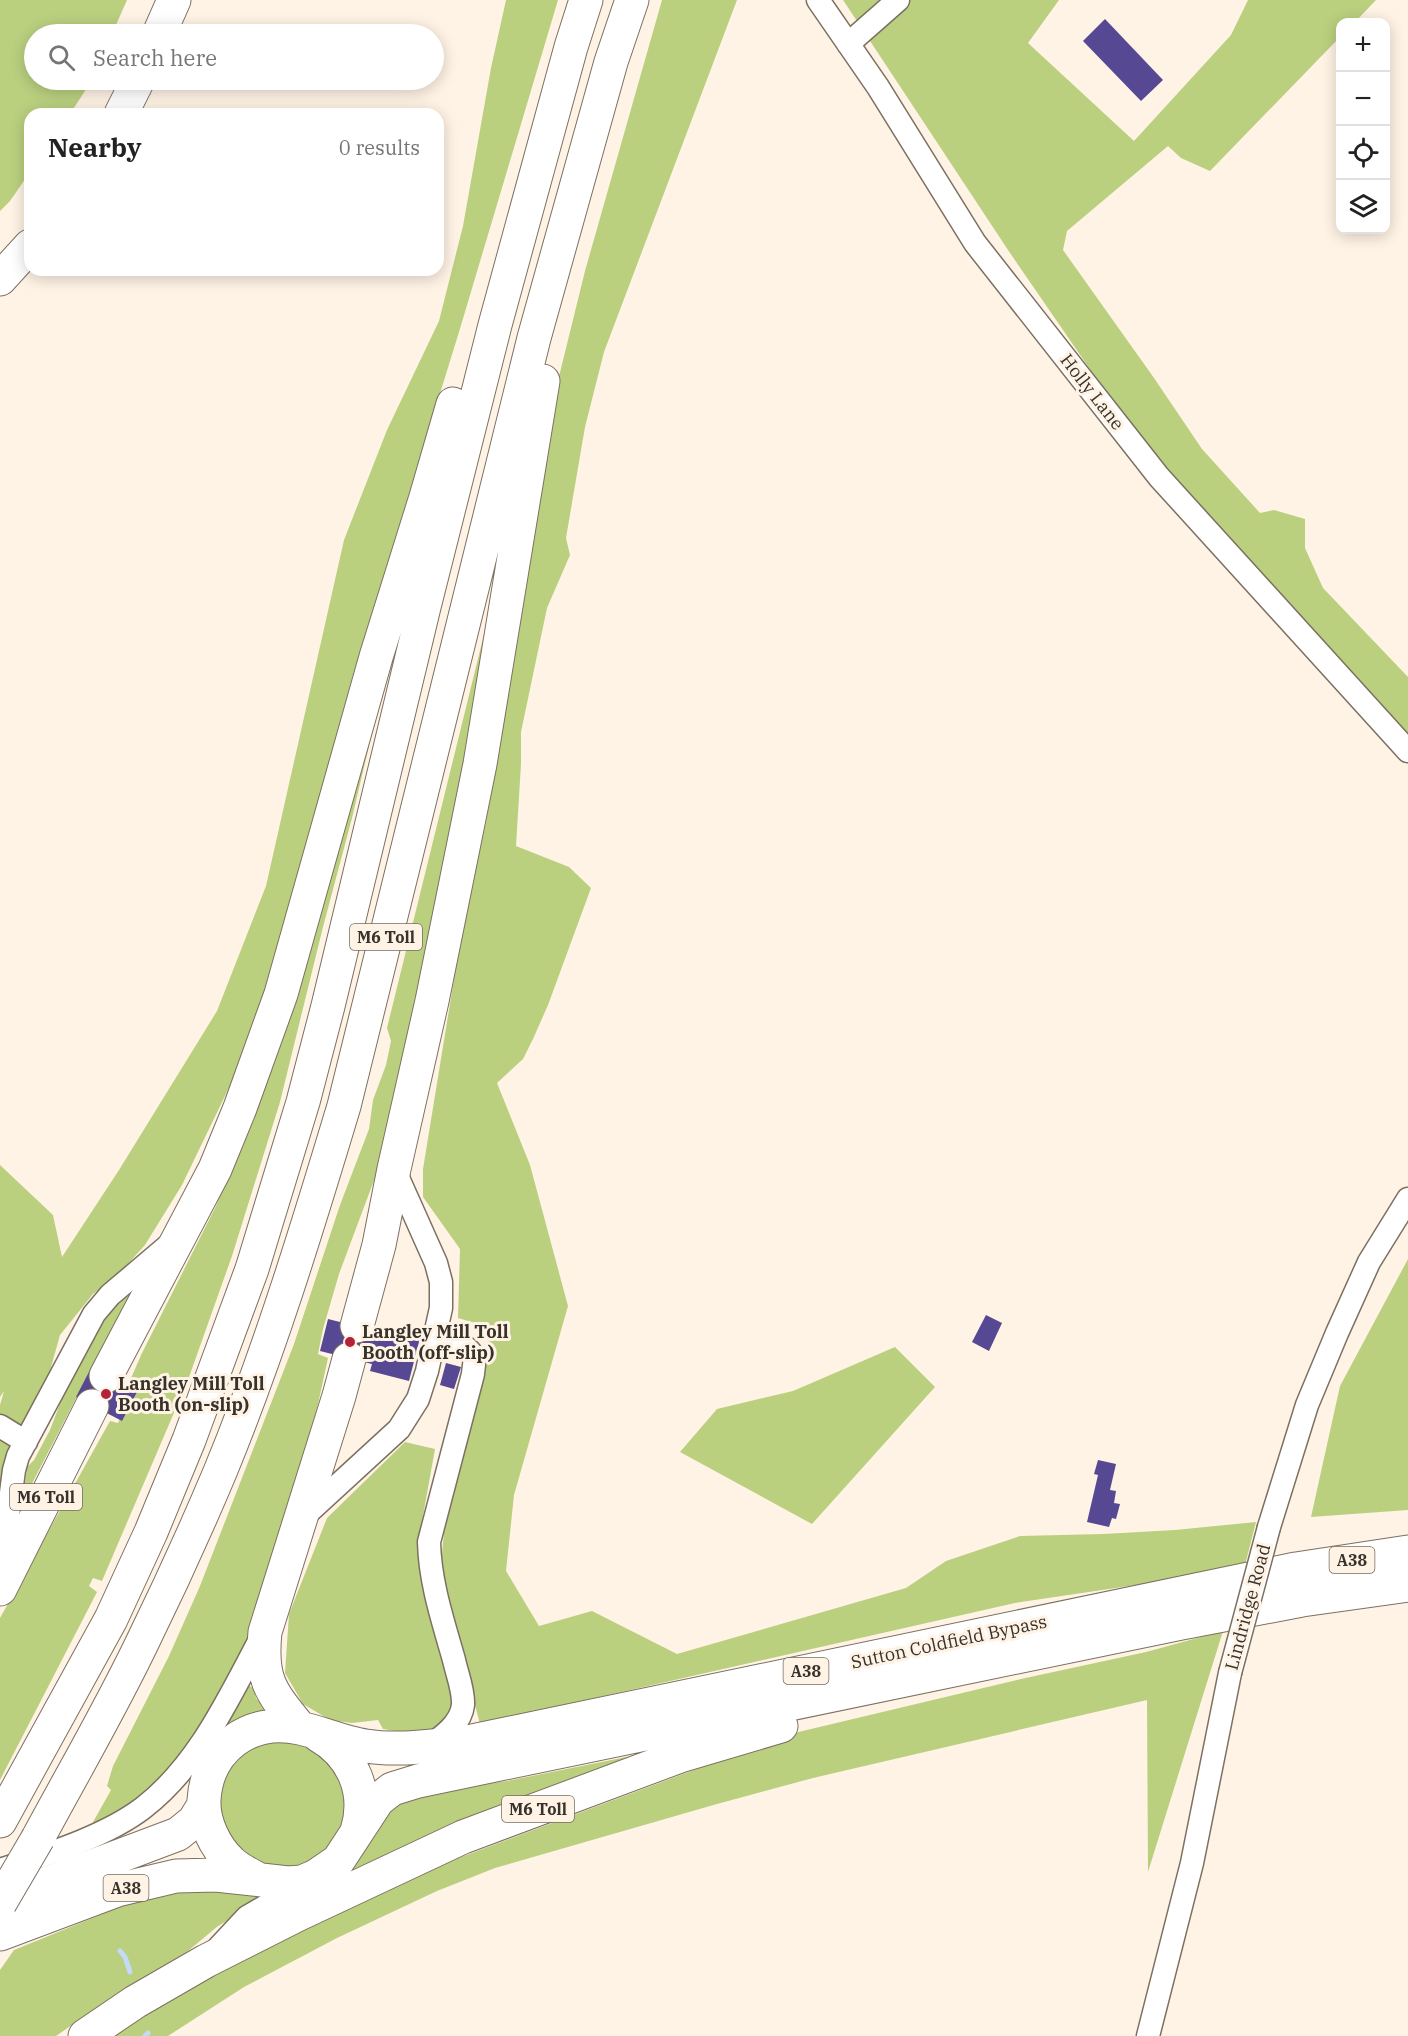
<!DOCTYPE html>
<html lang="en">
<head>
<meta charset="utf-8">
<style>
  body { margin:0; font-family:"IBM Plex Serif",serif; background:#f2f2f2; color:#222 }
  .controls { position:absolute; right:18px; top:18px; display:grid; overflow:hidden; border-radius:12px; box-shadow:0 3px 15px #0003 }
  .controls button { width:54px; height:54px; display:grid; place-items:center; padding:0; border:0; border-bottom:2px solid #e0e0e0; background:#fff; color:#222; font:30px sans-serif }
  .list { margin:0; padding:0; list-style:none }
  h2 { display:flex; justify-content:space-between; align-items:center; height:78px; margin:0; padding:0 24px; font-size:26px }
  h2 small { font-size:20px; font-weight:400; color:#767676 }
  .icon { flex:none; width:33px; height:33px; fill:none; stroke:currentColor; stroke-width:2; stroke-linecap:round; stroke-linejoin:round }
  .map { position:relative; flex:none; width:1408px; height:2036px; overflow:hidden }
  .search { position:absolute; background:#fff; box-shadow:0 3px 15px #0003; left:24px; top:24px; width:420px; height:66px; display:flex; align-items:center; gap:15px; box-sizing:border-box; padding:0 21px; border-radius:33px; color:#767676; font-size:22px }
  .panel { position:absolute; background:#fff; box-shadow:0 3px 15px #0003; left:24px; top:108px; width:420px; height:168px; border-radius:18px }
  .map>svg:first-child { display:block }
</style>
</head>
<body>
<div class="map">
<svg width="1408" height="2036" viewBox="0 0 1408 2036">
  <rect width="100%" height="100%" fill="#fff3e5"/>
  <path fill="#bad07f" d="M0 0H127L112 34H34V80H92L70 114H30V172L10 201 0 211Z
    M506 0H558L459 332 353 675 264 1001 237 1071 182 1185 145 1245 117 1276 93 1294 60 1335 46 1385 23 1429 0 1419V1405L4 1391 0 1397V1165L53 1215 62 1257 119 1170 217 1011 266 886 344 540 387 430 439 321 463 226 491 68Z
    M662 0H737L604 352 585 427 566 538 570 555 547 608 521 732V764L516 846 569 867 591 888 548 1005 533 1039 523 1059 497 1083 530 1165 568 1306 514 1495 506 1571 539 1626 592 1611 677 1654 906 1588 946 1561 1020 1536 1103 1534 1175 1530 1256 1522 1244 1569 1015 1603 480 1724 440 1574 445 1522 492 1328 458 1318 460 1249 423 1197V1169L463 924 486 822 496 766 551 409 585 271Z
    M843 0H1059L1028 43 1134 141 1231 35 1248 0H1376L1355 22H1340V37L1210 171 1181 158 1168 146 1067 231 1063 250 1154 378 1202 449 1260 513 1274 510 1305 519V548L1323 588 1408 677V737L1364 692 1127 423 1008 250Z
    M404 598 352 818 323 927 280 1102 232 1256 188 1380 102 1581 93 1578 89 1586 97 1592 0 1780V1618L110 1421 118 1423 134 1388 128 1385 142 1353 216 1206 247 1126Z
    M490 610 475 742 376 1175 339 1274 323 1329 318 1354 328 1358 318 1404 295 1485 245 1646 213 1709 185 1754 159 1781 137 1799 88 1831 111 1790 107 1786 113 1766 169 1656 200 1586 294 1344 340 1205 369 1129 373 1100 386 1065 391 1041 387 1028Z
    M1408 1259V1510L1311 1517 1340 1386Z
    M132 1290 23 1501 27 1467 34 1460 50 1430 69 1380 99 1321Z
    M895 1347 935 1387 812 1524 680 1452 717 1409 793 1391Z
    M0 1432 14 1441 0 1520Z
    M405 1442 435 1449 419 1538 454 1690C452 1699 451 1710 447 1718 435 1739 401 1732 383 1729L378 1720 352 1723 330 1720 303 1704 285 1673 289 1614 327 1518Z
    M1223 1631 1148 1872 1147 1700 813 1778 717 1804 495 1868 437 1891 337 1938 244 1987 168 2036H111L175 1997 264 1947 429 1869 790 1734 1021 1679 1146 1652Z
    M250 1686 254 1689 256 1698 270 1716 215 1739 242 1689Z
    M220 1804a63 63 0 1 1 126 0a63 63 0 1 1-126 0Z
    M686 1745 254 1920 413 1792 507 1781Z
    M225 1887 274 1894 218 1926 170 1966 101 2005 56 2036H0V1970L14 1950 122 1906 187 1891Z"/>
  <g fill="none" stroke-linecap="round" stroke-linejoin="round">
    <path stroke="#c4daf8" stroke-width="5" d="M120 1951 125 1957 130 1972
      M145 2036 148 2033"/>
  </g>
  <path fill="#574893" d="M1105 19 1163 80 1141 101 1083 41Z
    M986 1315 1002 1323 989 1351 972 1342Z
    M328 1319 380 1332 381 1327 420 1338 409 1381 370 1371 372 1364 320 1351Z
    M446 1363 461 1367 454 1389 440 1385Z
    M91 1368 137 1392 122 1421 76 1397Z
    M1098 1460 1116 1464 1110 1490 1116 1491 1114 1503 1120 1504 1116 1519 1112 1518 1109 1527 1087 1522 1098 1475 1094 1474Z"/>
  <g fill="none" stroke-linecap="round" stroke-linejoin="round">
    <defs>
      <path id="minor" d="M818 0 878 87 975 243 1159 477 1408 751
        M848 44 898 0
        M0 1426 26 1442
        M302 1518 399 1429 418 1399 427 1371 441 1308V1282L436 1263 394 1169
        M1269 1527 1307 1405 1337 1333 1369 1262 1408 1199
        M1 1569 14 1470 18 1456 94 1314 110 1295 169 1245
        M428 1747C442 1737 461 1724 463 1705 464 1691 457 1674 454 1660 443 1621 430 1583 429 1542L473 1374C473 1370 475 1363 474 1359 469 1343 448 1340 434 1338
        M0 1870C45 1855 105 1837 143 1808 199 1765 229 1697 262 1636
        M219 1947 247 1917 305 1883
        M1148 2036 1192 1863 1230 1673"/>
      <path id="highway" d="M159 34 174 0
        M121 114 138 80
        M0 279 30 246
        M357 1326 379 1245 394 1169 432 1001 480 764 543 381
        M106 1376 215 1169 240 1108 281 994 376 657 426 497 453 404
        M0 1589 92 1406
        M300 1728C271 1692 260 1681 265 1632L339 1396 349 1359
        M318 1735C353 1755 369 1792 357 1831
        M0 1821 111 1619 151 1532 189 1440 252 1269 303 1102 328 1006 424 607 495 325 571 47 586 0
        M38 1838C73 1773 111 1708 143 1641 170 1586 196 1529 220 1472 269 1353 307 1229 344 1106L534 338 611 62 632 0
        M258 1879C249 1874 238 1869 231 1862 215 1847 203 1822 204 1800 207 1749 249 1717 300 1728 322 1733 344 1743 366 1746 397 1751 431 1746 463 1743L1296 1569 1408 1552
        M0 1901 178 1834 194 1821 204 1805
        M0 1934 117 1890 176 1876 216 1875 288 1883 302 1882 316 1876 338 1861 378 1800 392 1789 418 1781 1181 1623 1302 1600 1408 1585
        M85 2036 135 2002 206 1961 299 1914 463 1837 680 1756 781 1726"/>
    </defs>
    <use href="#minor" stroke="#7c7061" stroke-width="25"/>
    <use href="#highway" stroke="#7c7061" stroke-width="35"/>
    <use href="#minor" stroke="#fff" stroke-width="22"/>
    <use href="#highway" stroke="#fff" stroke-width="33"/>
    <defs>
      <path id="minor-bridge" d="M1230 1673 1269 1527"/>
      <path id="highway-bridge" d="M0 1903 38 1838"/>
    </defs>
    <use href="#minor-bridge" stroke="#7c7061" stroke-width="25" stroke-linecap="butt"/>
    <use href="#highway-bridge" stroke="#7c7061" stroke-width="35" stroke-linecap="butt"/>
    <use href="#minor-bridge" stroke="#fff" stroke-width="22"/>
    <use href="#highway-bridge" stroke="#fff" stroke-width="33"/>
  </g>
  <g fill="#b42239" stroke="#fff3e5" stroke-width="2">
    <circle cx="350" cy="1342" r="6"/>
    <circle cx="106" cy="1394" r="6"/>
  </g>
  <g text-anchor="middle" stroke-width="6" stroke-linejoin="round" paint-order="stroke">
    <g fill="#fff3e5" stroke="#746c64" stroke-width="1.5">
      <rect x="350" y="924" width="72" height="26" rx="4.5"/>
      <rect x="10" y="1484" width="72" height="26" rx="4.5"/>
      <rect x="1329.5" y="1547" width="45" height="26" rx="4.5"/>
      <rect x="783.5" y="1658" width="45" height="26" rx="4.5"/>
      <rect x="502" y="1796" width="72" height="26" rx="4.5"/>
      <rect x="103.5" y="1875" width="45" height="26" rx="4.5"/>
    </g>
    <g font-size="16" font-weight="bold" fill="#38322c">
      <text x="386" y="943">M6 Toll</text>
      <text x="46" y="1503">M6 Toll</text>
      <text x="1352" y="1566">A38</text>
      <text x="806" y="1677">A38</text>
      <text x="538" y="1815">M6 Toll</text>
      <text x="126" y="1894">A38</text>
    </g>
    <g font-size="18" fill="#38322c" stroke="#fff3e5">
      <text transform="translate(1092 392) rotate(52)" y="6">Holly Lane</text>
      <text transform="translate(1248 1607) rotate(-75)" y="6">Lindridge Road</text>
      <text transform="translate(949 1642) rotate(-12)" y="6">Sutton Coldfield Bypass</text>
    </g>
    <g font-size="18" font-weight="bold" fill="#38322c" stroke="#fff3e5" text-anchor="start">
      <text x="362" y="1338">Langley Mill Toll<tspan x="362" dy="21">Booth (off-slip)</tspan></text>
      <text x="118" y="1390">Langley Mill Toll<tspan x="118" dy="21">Booth (on-slip)</tspan></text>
    </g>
  </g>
</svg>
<div class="controls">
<button>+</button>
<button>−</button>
<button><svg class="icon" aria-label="locate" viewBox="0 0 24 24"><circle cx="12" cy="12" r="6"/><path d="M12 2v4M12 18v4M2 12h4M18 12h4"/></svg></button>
<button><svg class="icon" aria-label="layers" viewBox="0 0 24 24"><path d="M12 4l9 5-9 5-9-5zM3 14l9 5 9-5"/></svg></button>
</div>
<div class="search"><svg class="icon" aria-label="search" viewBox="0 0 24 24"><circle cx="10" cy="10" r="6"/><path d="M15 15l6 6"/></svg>Search here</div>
<section class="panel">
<h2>Nearby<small>0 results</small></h2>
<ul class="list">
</ul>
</section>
</div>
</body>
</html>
